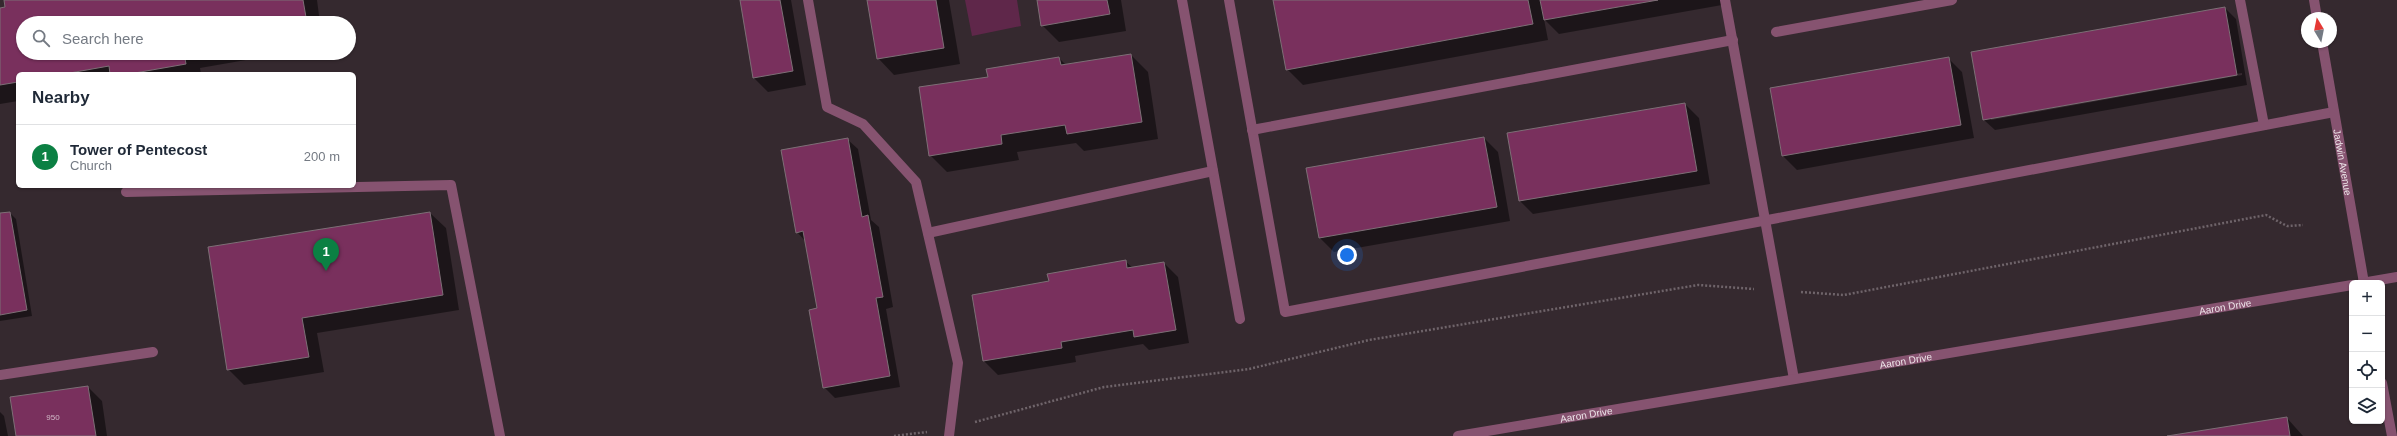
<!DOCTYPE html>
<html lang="en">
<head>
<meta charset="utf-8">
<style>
  body { margin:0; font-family:Arial,sans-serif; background:#f2f2f3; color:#1f2937 }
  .controls { position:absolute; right:12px; bottom:12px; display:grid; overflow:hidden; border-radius:6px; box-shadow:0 1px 3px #0004 }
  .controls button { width:36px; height:36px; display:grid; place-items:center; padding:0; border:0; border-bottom:1px solid #e0e1e3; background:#fff; color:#1f2937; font:20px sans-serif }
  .compass { position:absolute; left:2301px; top:12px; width:36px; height:36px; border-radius:50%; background:#fff; box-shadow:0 1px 3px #0004; rotate:350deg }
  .you { position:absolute; left:1347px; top:255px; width:14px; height:14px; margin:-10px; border:3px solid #fff; border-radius:50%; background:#1a73e8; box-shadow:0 0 0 6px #1a73e833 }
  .badge { display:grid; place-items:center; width:26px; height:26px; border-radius:50%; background:#0b8043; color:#fff; font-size:13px; font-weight:700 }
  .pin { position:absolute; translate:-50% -33px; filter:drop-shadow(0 1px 2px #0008) }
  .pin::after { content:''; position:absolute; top:21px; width:14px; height:12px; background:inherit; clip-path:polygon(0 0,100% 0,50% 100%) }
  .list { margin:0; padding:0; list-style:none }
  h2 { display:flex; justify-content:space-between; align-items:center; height:52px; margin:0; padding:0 16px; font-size:17px }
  h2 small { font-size:13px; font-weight:400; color:#747a83 }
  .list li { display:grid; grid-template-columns:26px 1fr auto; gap:12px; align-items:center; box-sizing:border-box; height:64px; padding:0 16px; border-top:1px solid #e0e1e3 }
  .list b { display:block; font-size:15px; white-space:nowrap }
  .list p { margin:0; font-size:13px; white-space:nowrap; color:#747a83 }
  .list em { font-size:13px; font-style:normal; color:#747a83 }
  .icon { flex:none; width:22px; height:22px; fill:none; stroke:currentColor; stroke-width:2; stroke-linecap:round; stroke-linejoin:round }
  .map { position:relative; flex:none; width:2397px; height:436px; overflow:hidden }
  .search { position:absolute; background:#fff; box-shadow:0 1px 3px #0004; left:16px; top:16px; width:340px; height:44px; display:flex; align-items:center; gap:10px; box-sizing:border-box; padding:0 14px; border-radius:22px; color:#747a83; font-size:15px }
  .panel { position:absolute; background:#fff; box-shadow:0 1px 3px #0004; left:16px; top:72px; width:340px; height:116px; border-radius:6px }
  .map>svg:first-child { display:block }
</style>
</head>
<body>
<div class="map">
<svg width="2397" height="436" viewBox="0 0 2397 436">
  <rect width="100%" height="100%" fill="#35292f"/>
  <path fill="#5f274a" d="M965 0H1017L1021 26 972 36Z"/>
  <path fill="#0007" fill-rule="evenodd" d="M5 0H317L320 23H23V53H287L200 68 201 74H18V101L0 104V9L6 8Z
    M741 0H791L806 85 768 92 754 78Z
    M868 0H949L960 64 894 75 878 58Z
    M1038 0H1121L1126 31 1059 42 1042 25Z
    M1274 0H1721L1722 5 1559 34 1544 19 1548 40 1303 85 1287 69Z
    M2225 8 2236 19 2247 85 1995 130 1984 120ZM2242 73V75L1991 120V118Z
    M1131 55 1148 72 1158 139 1084 151 1076 143 1017 152 1019 160 947 172 930 155 989 78 1059 58 1066 65Z
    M1948 58 1962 72 1974 138 1797 170 1783 156Z
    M1685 104 1699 118 1710 184 1533 214 1519 200Z
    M1484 138 1498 152 1510 221 1334 252 1320 238 1308 169Z
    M847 139 858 149 871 220 879 227 893 307 886 309 900 387 835 398 824 387 818 309 806 242 797 232Z
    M10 213 16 219 32 316 0 321V214Z
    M430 213 446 228 459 310 317 333 324 372 244 385 228 369Z
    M1125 261 1133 268 1164 263 1178 277 1189 343 1149 350 1143 344 1075 356 1076 362 998 375 984 361 1050 282Z
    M88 387 102 401 107 436H17Z
    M0 412 4 416 8 436H0Z
    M2287 418 2303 436H2173Z"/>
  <path fill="#79305d" stroke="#7d6f76" d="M4 0H303L307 23H23V53H184L186 64 129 74H110L109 66 64 74H18V82L0 85V8L5 7Z
    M740 0H780L793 71 753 78Z
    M867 0H936L944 48 877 59Z
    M1037 0H1107L1110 14 1041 26Z
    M1273 0H1528L1533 24 1286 70Z
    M1540 0H1658L1544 20Z
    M2225 7 2237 75 1983 120 1971 52Z
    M1131 54 1142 122 1067 134 1065 125 1001 135 1002 144 929 156 919 87 988 77 986 69 1059 57 1061 65Z
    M1949 57 1961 125 1782 156 1770 88Z
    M1685 103 1697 171 1519 201 1507 133Z
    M1484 137 1497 207 1319 238 1306 168Z
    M848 138 862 217 868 215 883 297 876 298 890 376 823 388 809 310 817 308 803 231 796 233 781 150Z
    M10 212 27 310 0 315V213Z
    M430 212 443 295 302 318 309 357 227 370 208 247Z
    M1126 260 1127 268 1164 262 1176 330 1134 337 1133 330 1061 342 1062 348 983 361 972 295 1049 281 1047 274Z
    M88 386 96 436H16L10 397Z
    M2287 417 2290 436H2167Z"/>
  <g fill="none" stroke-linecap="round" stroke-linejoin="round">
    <path stroke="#6f646a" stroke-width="2.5" stroke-dasharray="2 2" stroke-linecap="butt" d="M1801 292 1844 295 2266 215 2287 226 2303 225
      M975 422 1104 387 1249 369 1369 340 1698 285 1754 289
      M894 436 927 432"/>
    <g stroke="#865370" stroke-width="10">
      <path d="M808 0 827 107 863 124 916 182 958 363 949 436"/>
      <path d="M1182 0 1240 319"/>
      <path d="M1229 0 1285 312 2334 112"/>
      <path d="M1725 0 1794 379"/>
      <path d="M2240 0 2264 125"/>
      <path d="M2314 0 2317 18"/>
      <path d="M1776 32 1952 0"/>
      <path id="s1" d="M2322 42 2364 283"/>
      <path d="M1252 130 1733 40"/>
      <path d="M126 192 451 185 500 436"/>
      <path d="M928 233 1213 171"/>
      <path d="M2362 283 2397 277"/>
      <path d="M0 375 153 352"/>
      <path d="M2382 383 2392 436"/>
      <path id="s2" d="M1458 436 2352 285"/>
    </g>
  </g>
  <g text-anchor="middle" stroke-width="3" stroke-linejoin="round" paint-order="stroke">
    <g font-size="8" fill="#d0b8c6">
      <text x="53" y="420">950</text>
    </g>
    <g font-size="10" fill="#ede5e9" stroke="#191416">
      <text dy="4" stroke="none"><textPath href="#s1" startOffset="122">Jadwin Avenue</textPath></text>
      <text dy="4" stroke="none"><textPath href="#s2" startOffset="778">Aaron Drive</textPath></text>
      <text dy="4" stroke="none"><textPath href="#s2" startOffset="454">Aaron Drive</textPath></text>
      <text dy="4" stroke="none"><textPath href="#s2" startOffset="130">Aaron Drive</textPath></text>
    </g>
  </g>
</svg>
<div class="controls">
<button>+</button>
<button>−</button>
<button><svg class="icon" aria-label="locate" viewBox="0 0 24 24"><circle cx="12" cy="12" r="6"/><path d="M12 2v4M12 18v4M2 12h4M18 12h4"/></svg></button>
<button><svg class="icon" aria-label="layers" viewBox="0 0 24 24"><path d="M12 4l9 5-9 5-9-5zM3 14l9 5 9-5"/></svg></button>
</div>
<svg class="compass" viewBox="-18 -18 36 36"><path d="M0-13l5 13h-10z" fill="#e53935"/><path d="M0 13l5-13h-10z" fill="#747a83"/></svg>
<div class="you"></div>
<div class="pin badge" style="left:326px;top:271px">1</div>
<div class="search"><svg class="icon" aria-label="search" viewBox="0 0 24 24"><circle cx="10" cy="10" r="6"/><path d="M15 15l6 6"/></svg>Search here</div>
<section class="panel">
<h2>Nearby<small></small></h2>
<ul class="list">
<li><span class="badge">1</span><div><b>Tower of Pentecost</b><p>Church</p></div><em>200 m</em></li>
</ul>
</section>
</div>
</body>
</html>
